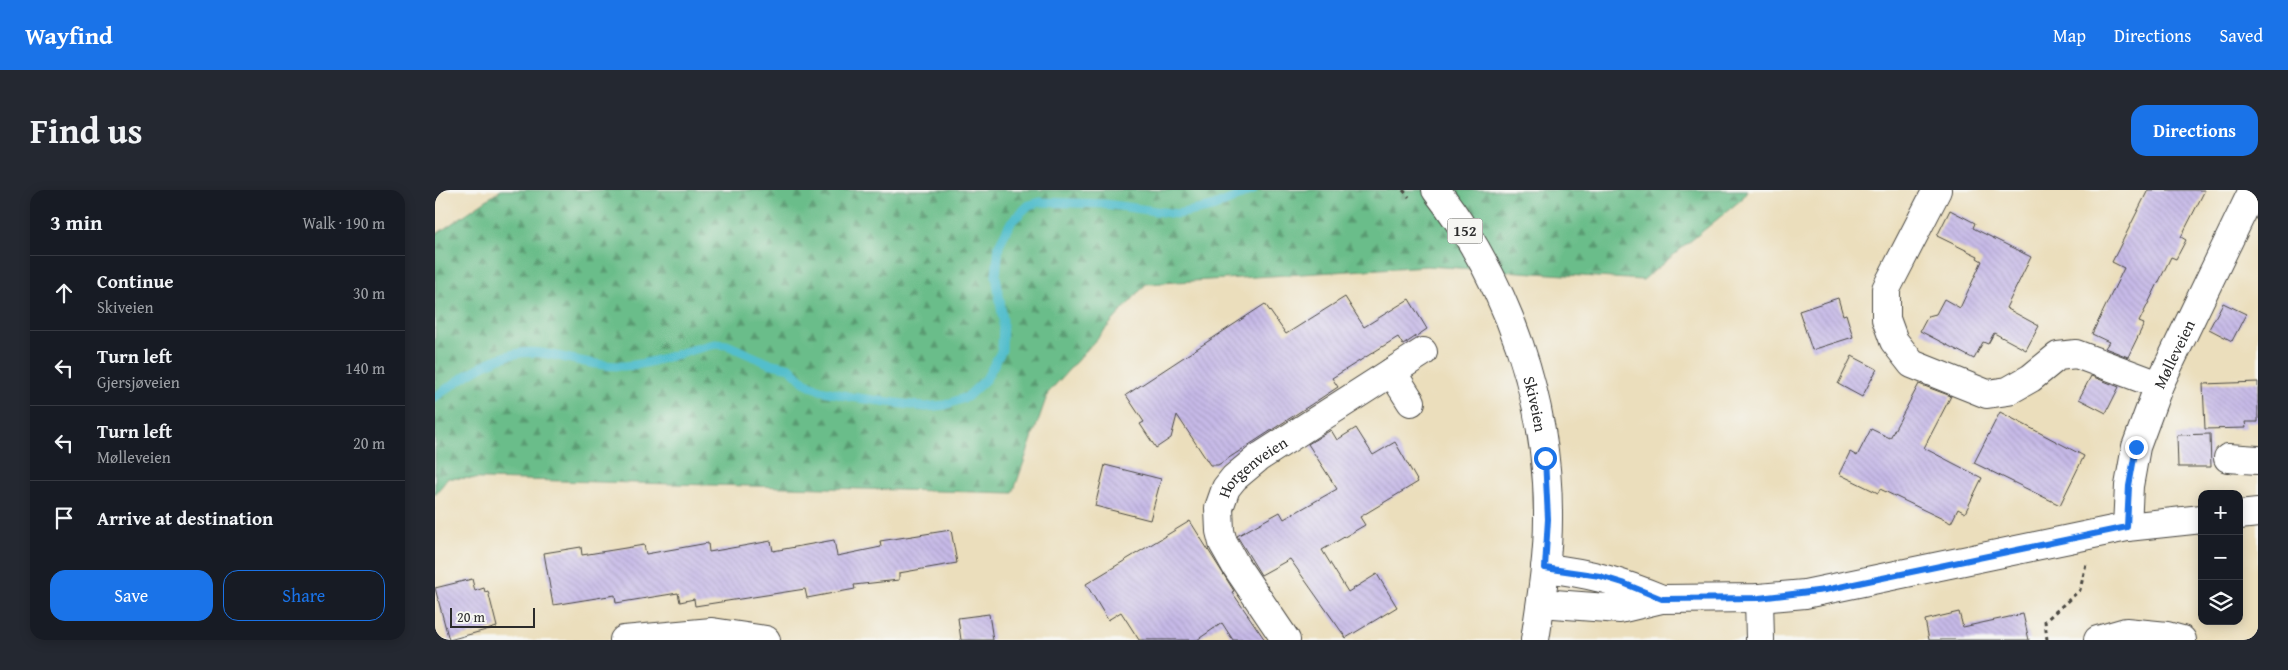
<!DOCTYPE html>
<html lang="en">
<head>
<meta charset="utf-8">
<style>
  body { margin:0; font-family:"Gentium Book Plus",serif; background:#242831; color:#f1f3f6 }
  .controls { position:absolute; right:15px; bottom:15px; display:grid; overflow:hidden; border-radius:10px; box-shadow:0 2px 12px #0003 }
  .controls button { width:45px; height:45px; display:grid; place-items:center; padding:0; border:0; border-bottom:1px solid #363941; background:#171b24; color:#f1f3f6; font:25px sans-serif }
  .scale { position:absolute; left:15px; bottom:12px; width:85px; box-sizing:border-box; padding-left:5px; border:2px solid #2b2b2b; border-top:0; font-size:14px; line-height:18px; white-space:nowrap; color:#2b2b2b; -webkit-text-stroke:4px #f6f6f2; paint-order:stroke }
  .stop { position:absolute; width:15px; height:15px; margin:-11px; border:4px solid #1a73e8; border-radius:50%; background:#fff }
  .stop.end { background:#1a73e8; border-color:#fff; box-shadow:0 1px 5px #0008 }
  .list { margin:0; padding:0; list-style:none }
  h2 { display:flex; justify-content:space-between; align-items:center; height:65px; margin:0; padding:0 20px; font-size:21px }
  h2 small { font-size:16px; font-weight:400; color:#9ea1a6 }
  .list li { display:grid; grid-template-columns:32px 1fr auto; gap:15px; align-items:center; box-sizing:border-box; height:75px; padding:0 20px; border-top:1px solid #363941 }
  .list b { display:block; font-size:19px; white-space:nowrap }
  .list p { margin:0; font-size:16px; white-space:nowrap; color:#9ea1a6 }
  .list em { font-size:16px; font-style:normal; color:#9ea1a6 }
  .actions { display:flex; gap:10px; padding:15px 20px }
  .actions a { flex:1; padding:11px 0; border:1px solid #1a73e8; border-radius:15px; text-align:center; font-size:18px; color:#1a73e8 }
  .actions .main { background:#1a73e8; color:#fff }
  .icon { flex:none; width:28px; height:28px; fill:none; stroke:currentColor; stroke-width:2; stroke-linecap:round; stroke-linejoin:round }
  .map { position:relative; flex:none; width:1823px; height:450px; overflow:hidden; border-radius:15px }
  header { display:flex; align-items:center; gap:30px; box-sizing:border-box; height:70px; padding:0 25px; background:#1a73e8; color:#fff }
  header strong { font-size:24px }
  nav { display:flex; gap:28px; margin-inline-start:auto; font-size:18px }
  .intro { display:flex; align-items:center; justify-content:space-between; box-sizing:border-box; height:120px; padding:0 30px }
  h1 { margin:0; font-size:35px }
  .button { padding:12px 22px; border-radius:15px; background:#1a73e8; color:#fff; font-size:18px; font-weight:700 }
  main { display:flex; gap:30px; padding:0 30px }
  aside { flex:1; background:#171b24; border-radius:15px; box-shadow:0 2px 12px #0003 }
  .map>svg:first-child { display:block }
</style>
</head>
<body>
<header>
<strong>Wayfind</strong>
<nav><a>Map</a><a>Directions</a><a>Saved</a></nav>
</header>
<div class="intro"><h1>Find us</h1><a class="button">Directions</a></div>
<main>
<aside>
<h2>3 min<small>Walk · 190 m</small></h2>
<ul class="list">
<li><svg class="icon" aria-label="ahead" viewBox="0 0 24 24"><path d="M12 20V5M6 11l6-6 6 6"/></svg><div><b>Continue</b><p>Skiveien</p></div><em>30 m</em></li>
<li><svg class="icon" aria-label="left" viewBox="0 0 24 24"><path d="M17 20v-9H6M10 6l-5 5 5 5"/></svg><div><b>Turn left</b><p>Gjersjøveien</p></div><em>140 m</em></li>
<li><svg class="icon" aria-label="left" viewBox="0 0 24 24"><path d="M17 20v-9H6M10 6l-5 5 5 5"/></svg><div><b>Turn left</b><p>Mølleveien</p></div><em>20 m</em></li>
<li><svg class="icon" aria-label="arrive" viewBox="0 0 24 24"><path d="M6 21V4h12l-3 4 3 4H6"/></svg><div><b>Arrive at destination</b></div></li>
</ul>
<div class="actions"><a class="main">Save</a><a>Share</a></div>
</aside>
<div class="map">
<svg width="1823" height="450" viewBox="0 0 1823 450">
  <defs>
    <pattern id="forest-firs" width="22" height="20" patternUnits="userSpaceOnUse" patternTransform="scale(1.25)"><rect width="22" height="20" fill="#6bbd8a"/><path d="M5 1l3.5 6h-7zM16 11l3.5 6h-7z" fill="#589a71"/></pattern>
    <pattern id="building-back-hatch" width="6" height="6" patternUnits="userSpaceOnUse" patternTransform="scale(1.25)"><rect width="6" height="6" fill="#c6b9e7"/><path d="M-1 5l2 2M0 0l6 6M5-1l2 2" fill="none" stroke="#aa9fc6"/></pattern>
  </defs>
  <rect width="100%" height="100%" fill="#f6f6f2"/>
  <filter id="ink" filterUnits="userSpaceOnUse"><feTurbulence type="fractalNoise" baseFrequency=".02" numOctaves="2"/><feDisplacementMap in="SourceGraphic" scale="10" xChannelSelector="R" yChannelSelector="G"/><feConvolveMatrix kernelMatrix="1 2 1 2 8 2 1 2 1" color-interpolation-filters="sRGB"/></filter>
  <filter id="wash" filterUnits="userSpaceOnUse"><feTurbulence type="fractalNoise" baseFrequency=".0096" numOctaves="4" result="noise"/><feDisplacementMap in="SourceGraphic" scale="20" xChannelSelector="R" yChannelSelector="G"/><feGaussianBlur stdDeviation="1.12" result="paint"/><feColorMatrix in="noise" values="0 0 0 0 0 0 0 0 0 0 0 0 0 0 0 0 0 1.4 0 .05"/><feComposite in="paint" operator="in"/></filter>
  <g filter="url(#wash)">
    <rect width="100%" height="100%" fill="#ebdebc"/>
    <path fill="url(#forest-firs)" stroke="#4b745a" d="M66 0H1312L1307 9 1208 90 992 76 711 94 613 203 578 303 13 288 0 305V45Z"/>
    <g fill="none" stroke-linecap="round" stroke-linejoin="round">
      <path stroke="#52becc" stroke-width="9" d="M0 207C30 186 67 157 106 163 133 167 161 177 189 176 221 174 249 160 281 154L292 155 333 173 355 178 369 192 385 200 416 207 491 217 510 215 532 207 551 189 567 160 568 130 561 86 564 55 576 32 594 15 605 12 670 14 742 24 777 17 818 0"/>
    </g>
    <g id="blocks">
      <path fill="url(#building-back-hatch)" d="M1713 0H1770L1746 47 1751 50 1741 69 1736 67 1704 132 1709 134 1693 167 1670 158 1674 152 1657 144 1689 78 1677 72Z
        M1515 20 1540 33 1538 38 1596 67 1571 118 1604 136 1591 160 1559 143 1553 154 1548 152 1539 169 1485 141 1493 126 1501 124 1509 109 1525 118 1547 71 1542 68 1543 66 1502 46Z
        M910 107 929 137 974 109 992 139 968 155 963 147 897 188 903 197 783 275H775L742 225 736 248 721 258 705 234 709 232 691 205 830 114 851 144Z
        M1403 108 1408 125 1411 124 1418 147 1377 160 1364 121Z
        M1788 113 1811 124 1797 151 1774 139Z
        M1417 166 1442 179 1427 207 1403 194Z
        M1656 186 1684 197 1671 223 1644 209Z
        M1823 192V232H1810L1811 238 1770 239 1768 194Z
        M1484 194 1516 206 1489 258 1547 288 1530 323 1523 319 1516 333 1445 299 1443 303 1404 284 1415 262 1422 266 1436 239 1455 248Z
        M1565 222 1649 266 1625 315 1539 273Z
        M921 238 938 265 960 252 983 292 925 327 930 335 887 360 913 402 942 384 962 417 911 448 855 369 826 385 802 346 845 322 849 329 902 299 873 254 896 240 902 250Z
        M1775 244 1776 277H1743L1742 245Z
        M670 275 726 289 715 330 660 316Z
        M755 331 799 401 797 402 830 450H798L787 433 762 450H704L686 422 673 430 651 394Z
        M516 340 522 373 464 383V390L419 395 420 399 372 408 370 399 260 416 259 409 245 412 243 403 181 413 180 405 118 415 109 363 146 357 147 365 209 355 211 364 273 353 274 362 336 351 338 361 399 350 402 366 446 357 445 351Z
        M37 389 40 401 49 398 50 402 53 401 62 437 14 450 0 398Z
        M1524 422 1528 437 1588 424 1594 450H1494L1490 430Z
        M554 424 558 450H526L523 428Z"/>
    </g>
  </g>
  <g filter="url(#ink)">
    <use href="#blocks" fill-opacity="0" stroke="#484641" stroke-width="1"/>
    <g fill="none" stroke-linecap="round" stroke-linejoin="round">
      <defs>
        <g id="minor">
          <path d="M1502 0 1451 99V129L1459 151 1477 174 1552 204 1573 201 1596 188 1623 166 1641 164 1724 195"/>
          <path d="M957 182 976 212"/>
          <path d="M1793 268 1823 270"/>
          <path d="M1804 325 1823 323"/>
          <path id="s1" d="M1692 337 1694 296 1701 257 1724 195 1818 0"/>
          <path d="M1110 378C1155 383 1186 392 1227 409"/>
          <path d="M1324 408 1325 450"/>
          <path d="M1106 413 1185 419 1227 409 1324 408 1370 404 1692 337 1767 329"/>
          <path d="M189 450 277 442 331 450"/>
          <path id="s2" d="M851 450 801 376 788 353 785 341 784 318 791 298 799 288 823 268 988 162"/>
          <path d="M1663 450 1691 442 1732 446 1747 450"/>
        </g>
        <g id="major">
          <path id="s3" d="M1001 0C1073 93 1114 211 1113 329 1113 369 1106 410 1100 450"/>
        </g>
      </defs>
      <use href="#minor" stroke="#484641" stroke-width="30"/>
      <use href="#major" stroke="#484641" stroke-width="30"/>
      <path stroke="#484641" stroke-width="3" stroke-dasharray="4 4" stroke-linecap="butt" d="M968 0 974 7
        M1612 450 1610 431 1645 400 1651 374"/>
      <use href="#minor" stroke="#fff" stroke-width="28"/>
      <use href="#major" stroke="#fff" stroke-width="28"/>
    </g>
  </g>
  <g fill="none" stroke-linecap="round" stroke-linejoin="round" filter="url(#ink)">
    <path stroke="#1a73e8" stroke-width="6" d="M1110 268 1113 329 1110 378 1165 386 1188 393 1227 409 1324 408 1390 400 1692 337 1694 296 1701 257"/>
  </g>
  <g text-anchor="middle" stroke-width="4.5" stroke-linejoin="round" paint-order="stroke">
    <rect fill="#f6f6f2" stroke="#686867" stroke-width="1" x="1012.5" y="28.5" width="35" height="25" rx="4"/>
    <g font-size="15" font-weight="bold" fill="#2b2b2b">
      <text x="1030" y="46">152</text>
    </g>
    <g font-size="16" fill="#2b2b2b" stroke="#f6f6f2">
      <text dy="6" stroke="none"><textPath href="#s1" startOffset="181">Mølleveien</textPath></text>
      <text dy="6" stroke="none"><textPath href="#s3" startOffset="238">Skiveien</textPath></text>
      <text dy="6" stroke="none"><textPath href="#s2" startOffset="206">Horgenveien</textPath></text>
    </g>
  </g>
</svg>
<div class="controls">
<button>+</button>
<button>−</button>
<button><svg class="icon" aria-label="layers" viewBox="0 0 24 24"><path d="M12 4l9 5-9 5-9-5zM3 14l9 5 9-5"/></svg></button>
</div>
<div class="scale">20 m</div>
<div class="stop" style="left:1110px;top:268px"></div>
<div class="stop end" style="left:1701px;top:257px"></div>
</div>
</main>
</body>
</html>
